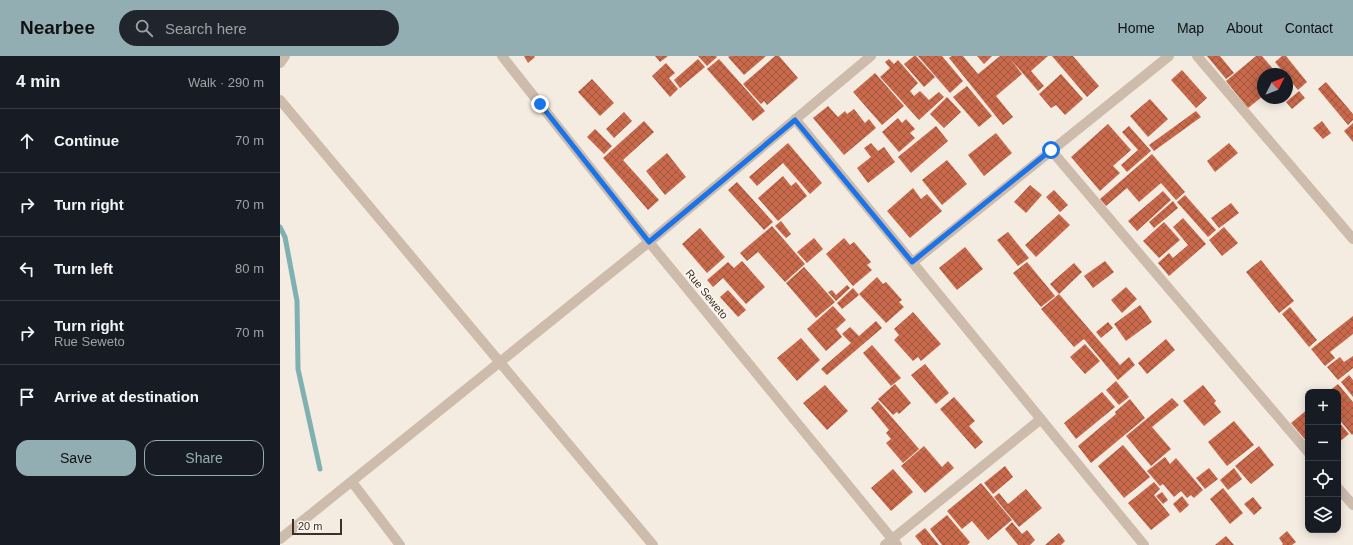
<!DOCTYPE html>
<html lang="en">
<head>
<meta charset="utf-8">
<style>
  body { margin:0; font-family:Helvetica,sans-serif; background:#20242c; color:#f1f3f6 }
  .controls { position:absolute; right:12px; bottom:12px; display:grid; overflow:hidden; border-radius:8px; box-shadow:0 2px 10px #0003 }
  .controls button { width:36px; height:36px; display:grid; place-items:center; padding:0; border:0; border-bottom:1px solid #363941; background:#171b24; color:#f1f3f6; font:20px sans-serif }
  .compass { position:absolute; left:977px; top:12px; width:36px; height:36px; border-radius:50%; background:#171b24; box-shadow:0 2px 10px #0003; rotate:48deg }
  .scale { position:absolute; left:12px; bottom:10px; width:50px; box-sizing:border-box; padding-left:4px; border:2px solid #3b302b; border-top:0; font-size:11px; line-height:14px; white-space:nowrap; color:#3b302b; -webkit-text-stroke:3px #fbf5ee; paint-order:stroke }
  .stop { position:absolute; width:12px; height:12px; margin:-9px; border:3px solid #1a73e8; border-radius:50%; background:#fff }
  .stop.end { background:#1a73e8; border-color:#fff; box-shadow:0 1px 4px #0008 }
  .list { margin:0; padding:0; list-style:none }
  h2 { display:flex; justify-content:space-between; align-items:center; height:52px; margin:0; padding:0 16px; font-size:17px }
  h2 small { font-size:13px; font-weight:400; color:#9ea1a6 }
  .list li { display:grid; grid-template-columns:26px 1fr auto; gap:12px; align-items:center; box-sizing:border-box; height:64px; padding:0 16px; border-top:1px solid #363941 }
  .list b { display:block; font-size:15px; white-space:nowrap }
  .list p { margin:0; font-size:13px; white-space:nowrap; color:#9ea1a6 }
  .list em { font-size:13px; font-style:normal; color:#9ea1a6 }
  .actions { display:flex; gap:8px; padding:12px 16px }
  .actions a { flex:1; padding:9px 0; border:1px solid #92aeb2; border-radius:12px; text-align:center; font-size:14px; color:#92aeb2 }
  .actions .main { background:#92aeb2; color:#111 }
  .icon { flex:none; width:22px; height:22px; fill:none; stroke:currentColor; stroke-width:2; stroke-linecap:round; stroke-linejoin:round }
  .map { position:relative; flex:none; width:1073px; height:489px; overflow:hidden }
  header { display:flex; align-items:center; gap:24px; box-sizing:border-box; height:56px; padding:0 20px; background:#92aeb2; color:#111 }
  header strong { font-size:19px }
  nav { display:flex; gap:22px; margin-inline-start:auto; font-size:14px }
  .search { width:280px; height:36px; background:#20242c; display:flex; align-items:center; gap:10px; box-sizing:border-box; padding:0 14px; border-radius:22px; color:#9ea1a6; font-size:15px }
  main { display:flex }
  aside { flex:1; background:#171b24 }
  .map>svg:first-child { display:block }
</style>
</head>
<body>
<header>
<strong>Nearbee</strong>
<div class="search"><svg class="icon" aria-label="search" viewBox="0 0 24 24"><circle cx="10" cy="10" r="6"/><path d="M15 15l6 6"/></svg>Search here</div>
<nav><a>Home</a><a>Map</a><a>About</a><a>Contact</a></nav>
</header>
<main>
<aside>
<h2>4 min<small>Walk · 290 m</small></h2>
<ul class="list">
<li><svg class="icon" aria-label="ahead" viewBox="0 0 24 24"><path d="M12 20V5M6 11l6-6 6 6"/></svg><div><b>Continue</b></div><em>70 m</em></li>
<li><svg class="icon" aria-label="right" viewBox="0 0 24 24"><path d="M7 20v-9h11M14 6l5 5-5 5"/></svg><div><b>Turn right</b></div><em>70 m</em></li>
<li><svg class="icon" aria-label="left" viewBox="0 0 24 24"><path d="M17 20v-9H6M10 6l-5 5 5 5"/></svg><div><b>Turn left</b></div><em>80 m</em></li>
<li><svg class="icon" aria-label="right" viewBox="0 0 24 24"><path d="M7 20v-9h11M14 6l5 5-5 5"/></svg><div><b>Turn right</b><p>Rue Seweto</p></div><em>70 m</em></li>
<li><svg class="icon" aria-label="arrive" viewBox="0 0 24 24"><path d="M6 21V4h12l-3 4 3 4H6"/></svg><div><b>Arrive at destination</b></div></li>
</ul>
<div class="actions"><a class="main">Save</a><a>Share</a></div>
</aside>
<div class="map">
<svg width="1073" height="489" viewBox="0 0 1073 489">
  <defs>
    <pattern id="building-cross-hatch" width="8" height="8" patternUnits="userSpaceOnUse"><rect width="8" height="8" fill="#c8694b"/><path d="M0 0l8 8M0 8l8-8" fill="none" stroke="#a4573f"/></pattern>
  </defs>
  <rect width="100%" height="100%" fill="#f4ebe1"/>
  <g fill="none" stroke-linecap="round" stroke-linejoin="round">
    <path stroke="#7fb0b2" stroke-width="5" d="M0 171 5 181 17 245 18 313 40 413"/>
  </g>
  <path fill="url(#building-cross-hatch)" d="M244 0H254L255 1 248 7Z
    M375 0H388L380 6Z
    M418 0H436L437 1 427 10Z
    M450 0H486L464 19 448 1Z
    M495 0H499L518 22 487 49 484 45 481 48 463 28Z
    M634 0H636L655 21 644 31 624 8Z
    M638 0H662L683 25 670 37Z
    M672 0H683L698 18 720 0H728L742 18 716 40 733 61 723 69 669 2Z
    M697 0H712L704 8Z
    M728 0H768L751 15 764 30 758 35Z
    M772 0H793L819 30 807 41Z
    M927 0H940L954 17 946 23Z
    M976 0H982L994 14 989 18H983V40L968 52 946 25Z
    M1002 0H1006L1027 26 1018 34 1007 21V18H1005L995 6Z
    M418 3 425 11 400 32 394 24Z
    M439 3 485 55 473 65 427 13Z
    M609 3 614 8 618 4 638 27 630 35 634 40 640 35 649 44 659 36 664 41 639 64 600 21 610 12 605 6Z
    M386 7 395 17 389 22 398 33 390 41 372 20Z
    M902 14 927 42 916 52 891 24Z
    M595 17 624 50 602 69 573 36Z
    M781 18 803 43 785 59 776 49 771 52 759 38Z
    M312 23 334 47 320 60 298 36Z
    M1046 26 1073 58V64L1068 69 1038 33Z
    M687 30 712 60 699 71 673 41Z
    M1019 35 1025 42 1012 53 1006 46Z
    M667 41 681 56 664 72 650 58Z
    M870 43 888 63 868 81 850 60Z
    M548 50 558 61 565 55 567 58 574 53 585 67 589 63 596 72 564 99 533 62Z
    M916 55 921 61 874 95 869 89Z
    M344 56 352 65 334 82 326 73Z
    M618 62 622 67 626 63 635 73 630 77 635 82 619 96 602 76Z
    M364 65 374 76 343 104 379 144 368 154 323 102Z
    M1042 65 1051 77 1043 83 1033 72Z
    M1073 67V86L1064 75Z
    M828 68 851 94 833 110 840 117 820 135 791 101Z
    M656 70 668 85 631 117 618 101Z
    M849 70 871 95 847 116 841 109 858 94 842 76Z
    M315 73 332 90 324 98 307 81Z
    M716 77 732 97 704 120 688 99Z
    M508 87 542 127 530 138 503 107 477 130 469 121Z
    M591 87 598 95 604 91 615 106 588 127 577 112 591 101 584 92Z
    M949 87 958 97 935 116 927 105Z
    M387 97 406 121 385 139 366 115Z
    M872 98 905 136 896 144 881 127 859 146 847 132 826 150 820 143Z
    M667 104 687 128 662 149 642 124Z
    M503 120 511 130 516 126 527 140 498 165 478 142Z
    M457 126 493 166 484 174 448 134Z
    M750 129 762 139 746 157 734 146Z
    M633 132 641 143 647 138 662 155 630 182 607 155Z
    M774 134 788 149 780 156 766 141Z
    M883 135 891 144 857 175 848 165Z
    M905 139 936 174 928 181 897 146Z
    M893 145 898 152 874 172 869 166Z
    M951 147 959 157 939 172 931 162Z
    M779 158 790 169 756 201 745 189Z
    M903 162 926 188 889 220 878 207 889 197 893 202 908 189 893 171Z
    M501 165 511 178 506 182 495 170Z
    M884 166 900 184 879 202 863 185Z
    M492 170 525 208 505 226 478 196 467 205 460 197Z
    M944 171 958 187 942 200 929 184Z
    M420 172 445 201 427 217 402 188Z
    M728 176 749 202 738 210 717 184Z
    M534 182 543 193 527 207 517 196Z
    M564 182 570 189 574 186 591 206 587 209 592 214 573 230 546 198Z
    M685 191 703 213 677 234 659 212Z
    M981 204 1014 245 999 257 966 216Z
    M462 205 485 231 466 248 443 222 433 231 427 224 448 206 454 212Z
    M825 205 834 216 813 232 804 220Z
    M747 206 775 240 761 251 733 217Z
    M794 207 802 216 779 238 770 228Z
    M524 211 555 246 536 262 506 227Z
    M597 221 603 228 606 226 622 244 619 246 624 251 606 267 579 238Z
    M567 229 570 232 556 245 548 236 552 234 556 239Z
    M846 231 857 243 842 257 831 244Z
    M573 232 579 239 562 253 557 247Z
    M448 234 466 254 458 261 440 241Z
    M779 238 840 309 849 301 855 309 838 324 804 283 794 291 761 253Z
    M860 249 872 266 846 285 834 268Z
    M553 250 566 264 556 273 562 281 546 295 527 273Z
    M1010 251 1037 284 1029 291 1002 258Z
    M633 256 661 288 641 305 638 301 633 305 614 284 619 279 614 273Z
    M1073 260V278L1050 296 1055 302 1045 310 1031 293Z
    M596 265 602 272 547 319 541 313 571 287 562 278 570 271 579 280Z
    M828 266 833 272 821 282 816 276Z
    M521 282 540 304 517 325 497 302Z
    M886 283 895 294 867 318 858 307Z
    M805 288 820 305 805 318 790 301Z
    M592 289 621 322 611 330 583 297Z
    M1073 300V312L1058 324 1047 311 1060 301 1064 306Z
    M645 308 669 337 656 348 631 319Z
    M1069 319 1073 324V341L1061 326Z
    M836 325 849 341 839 349 826 334Z
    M615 328 631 347 619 358 617 356 613 359 598 343Z
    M1058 328 1073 346V378L1072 379 1058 362V336H1048Z
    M545 329 568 355 547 374 523 347Z
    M923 329 936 345 934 347 941 356 924 370 903 345Z
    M822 336 835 351 796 383 784 367Z
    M674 341 695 365 689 370 703 386 695 393 660 353Z
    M892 342 899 349 872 371 891 393 871 410 846 380Z
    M850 343 865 362 811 407 798 390 836 358 835 356Z
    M598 345 639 393 623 407 606 387 611 383 606 377 609 374 591 352Z
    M1028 353V387L1011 367Z
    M954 365 974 389 947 410 928 386Z
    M1058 365 1069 378 1058 387Z
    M843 389 870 421 844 442 818 410Z
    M644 390 662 411 668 405 674 412 645 437 621 410Z
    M979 390 994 409 971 428 955 410Z
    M885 401 890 408 896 402 923 434 914 442 911 439 907 442 901 435 894 441 883 428 880 430 867 415Z
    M725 410 733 421 713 438 704 427Z
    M929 412 938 423 925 433 916 422Z
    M954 412 962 423 948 434 940 424Z
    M613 413 633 436 611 455 591 432Z
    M874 426 880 433 874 439 890 459 871 474 848 447Z
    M701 427 732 464 708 484 692 465 682 473 667 455Z
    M943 432 963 457 950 468 930 443Z
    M746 433 762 452 739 471 714 441 719 437 728 448Z
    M882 436 888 444 883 448 876 440Z
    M902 440 909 449 900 457 893 448Z
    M973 441 982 452 974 459 964 448Z
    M667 459 690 486 687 489H662L650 473Z
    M732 466 742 478 747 474 755 484 750 489H738L725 473Z
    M645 472 659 489H642L635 480Z
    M1007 475 1016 486 1012 489H1002L1003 488 999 482Z
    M779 477 785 485 781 489H765Z
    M946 480 954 489H935Z"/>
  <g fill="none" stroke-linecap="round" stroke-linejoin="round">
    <path stroke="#cdbbac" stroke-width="10" d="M222 0 369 186 617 489
      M917 0 1073 183
      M0 7 5 0
      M0 44 373 489
      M515 63 864 489
      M771 94 1028 396
      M633 206 889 0
      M72 426 120 489
      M1058 432 1073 449
      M0 483 369 186 591 0
      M605 489 761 363"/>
  </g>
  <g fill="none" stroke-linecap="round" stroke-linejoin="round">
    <path stroke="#1a73e8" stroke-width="5" d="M260 48 369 186 515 64 632 206 771 94"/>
  </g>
  <g text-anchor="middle" stroke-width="4" stroke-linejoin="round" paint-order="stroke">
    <g font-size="11" fill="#3b302b" stroke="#fbf5ee">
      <text transform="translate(427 238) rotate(51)" y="4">Rue Seweto</text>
    </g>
  </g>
</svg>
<div class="controls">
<button>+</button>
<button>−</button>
<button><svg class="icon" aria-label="locate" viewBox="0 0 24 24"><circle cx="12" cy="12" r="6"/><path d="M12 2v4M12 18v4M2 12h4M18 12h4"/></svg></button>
<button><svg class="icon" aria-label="layers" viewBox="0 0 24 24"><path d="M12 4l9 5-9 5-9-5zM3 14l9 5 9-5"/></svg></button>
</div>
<svg class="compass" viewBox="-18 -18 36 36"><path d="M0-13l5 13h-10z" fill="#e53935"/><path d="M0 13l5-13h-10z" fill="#9ea1a6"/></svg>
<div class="scale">20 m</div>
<div class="stop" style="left:771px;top:94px"></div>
<div class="stop end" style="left:260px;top:48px"></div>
</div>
</main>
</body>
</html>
